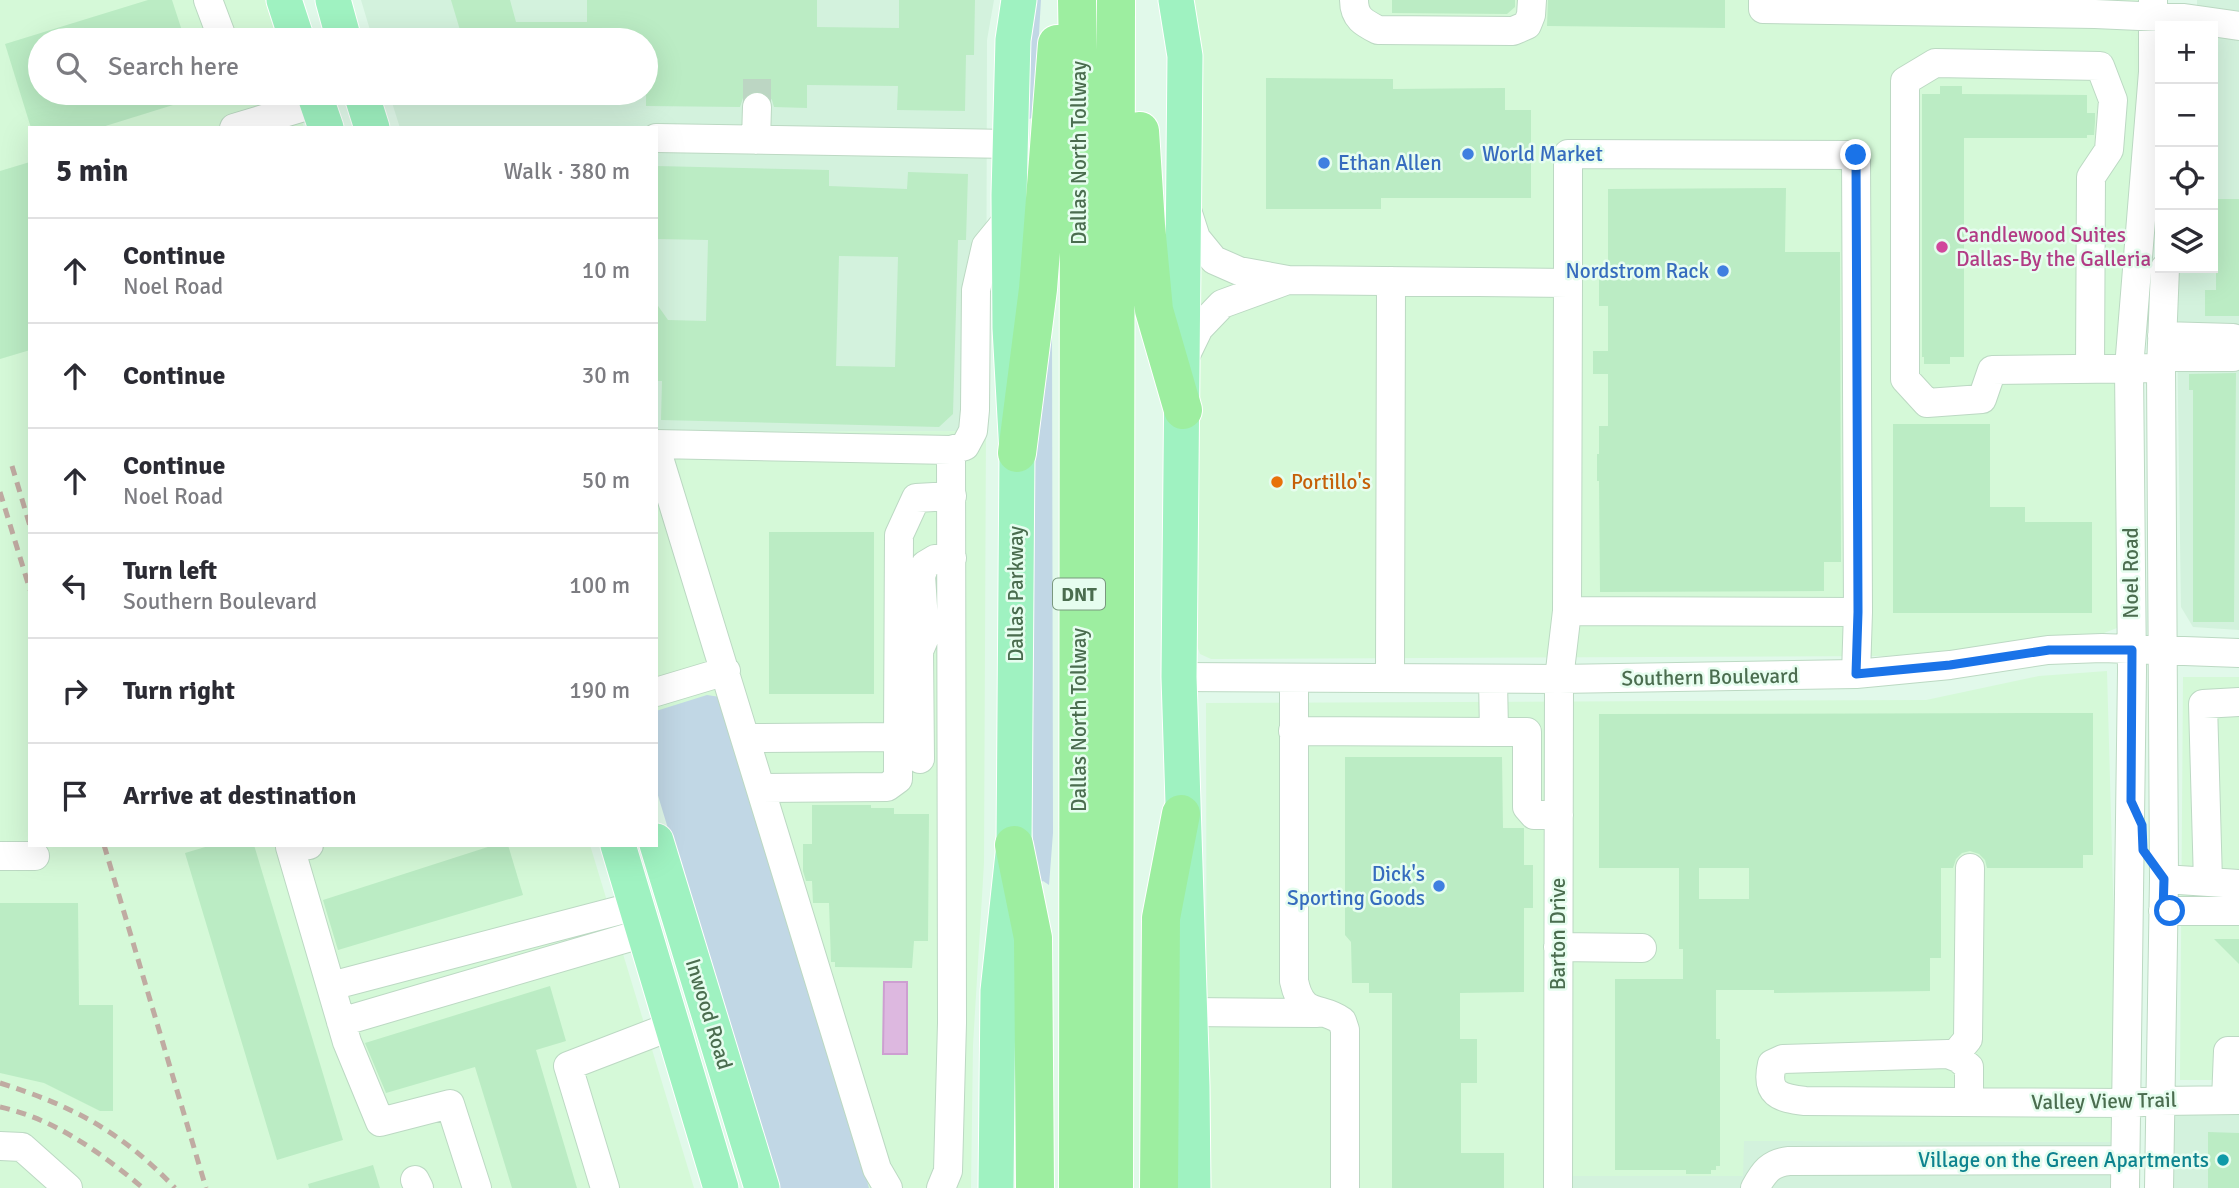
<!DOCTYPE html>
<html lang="en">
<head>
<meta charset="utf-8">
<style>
  body { margin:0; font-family:Signika,sans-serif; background:#f2f2f3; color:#2b2b33 }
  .controls { position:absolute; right:21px; top:21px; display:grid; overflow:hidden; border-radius:0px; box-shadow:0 7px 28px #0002 }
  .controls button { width:63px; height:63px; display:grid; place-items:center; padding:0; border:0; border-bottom:2px solid #e1e1e2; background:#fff; color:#2b2b33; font:35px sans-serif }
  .stop { position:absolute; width:21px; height:21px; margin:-16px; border:5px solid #1a73e8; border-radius:50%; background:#fff }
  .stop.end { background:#1a73e8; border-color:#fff; box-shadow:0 2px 7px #0008 }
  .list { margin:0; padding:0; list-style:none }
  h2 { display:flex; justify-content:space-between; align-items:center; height:91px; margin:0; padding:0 28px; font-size:30px }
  h2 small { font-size:23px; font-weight:400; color:#7c7c81 }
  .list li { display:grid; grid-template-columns:46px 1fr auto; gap:21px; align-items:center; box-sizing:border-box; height:105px; padding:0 28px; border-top:2px solid #e1e1e2 }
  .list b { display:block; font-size:26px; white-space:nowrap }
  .list p { margin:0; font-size:23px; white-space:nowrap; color:#7c7c81 }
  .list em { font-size:23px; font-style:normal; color:#7c7c81 }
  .icon { flex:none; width:38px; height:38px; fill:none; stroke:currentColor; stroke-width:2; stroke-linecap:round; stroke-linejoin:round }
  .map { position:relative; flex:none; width:2239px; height:1188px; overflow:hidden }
  .search { position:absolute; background:#fff; box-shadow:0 7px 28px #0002; left:28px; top:28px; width:630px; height:77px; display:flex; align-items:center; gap:18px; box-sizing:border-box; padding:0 24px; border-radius:38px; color:#7c7c81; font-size:26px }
  .panel { position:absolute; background:#fff; box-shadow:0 7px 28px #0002; left:28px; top:126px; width:630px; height:721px; border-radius:0px }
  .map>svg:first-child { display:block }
</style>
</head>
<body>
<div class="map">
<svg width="2239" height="1188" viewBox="0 0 2239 1188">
  <rect width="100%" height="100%" fill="#e1f9ea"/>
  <path fill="#d3f2dd" d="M361 0H994L987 40 986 431 656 432V128H400L389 93H646V40H373Z
    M2197 0H2239V630L2193 627 2181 607 2177 333 2178 268H2213V26H2197Z
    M2239 1111V1188H2171L2172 1112Z
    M1743 1141 2120 1142 2119 1188H1573V1176H1743Z"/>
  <path fill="#d5f9d8" d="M0 0H265L277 40H40V93H293L304 128H30V845H590L694 1188H0Z
    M1193 0H2143L2123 613 2117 628 2104 633 2042 637 1964 651 1885 656 1211 659 1200 654 1196 643Z
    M986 431 984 863 973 1045 971 1188H781L656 768V432Z
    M2107 671 2120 1142 1744 1141 1743 1176H1573V1188H1207L1206 703 1926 700 2039 676Z
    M2183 677H2239V1080H2180Z"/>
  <path fill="#c1d7e5" d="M1034 0H1041L1034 117 1025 121 1026 58Z
    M1052 336 1053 833 1049 885 1043 881 1036 885 1032 827V508L1033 461 1042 337Z
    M707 695 720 697 854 1132 869 1188H777L656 789V711Z"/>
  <path fill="#ddb8e0" stroke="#cd9fd1" stroke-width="2" d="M884 982H907V1054H883Z"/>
  <path fill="#bbecc4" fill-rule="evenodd" d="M148 0H172L185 40H40V93H201L202 96 99 128H31L5 44Z
    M451 0H510L516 22H587V0H817V27L899 28V0H975L974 55H966L965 111 897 110 898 86 807 85V108L774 107 772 100 766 93 757 90 749 93 743 98 740 107 646 106V40H463Z
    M1392 0H1515V7L1507 14 1392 13Z
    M1548 0H1725V28L1547 26Z
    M1266 78 1393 79V89L1505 88V110H1531V198H1381V209H1266Z
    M1940 86H1962V94L2087 95V113H2095V122L2094 135H2087V138H1964V357H1950V364H1924V357H1922V94H1940Z
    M30 162V350L0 359V171Z
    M656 166 829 170V186L907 189 908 172 968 174 966 240H958L953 414 939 427 661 420 662 381H656V303L668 320 706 321 708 240 656 239ZM839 256 898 257 895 367 836 366Z
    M1786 188 1785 252H1840L1841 562H1824V591L1600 592 1599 481H1597V454H1599V426H1608V374H1593V351H1608V306H1599V274H1608V189Z
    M2216 199H2239V316H2205V290H2216Z
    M2236 373 2234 622H2193V390H2189V374Z
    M1893 424H1990V507H2025V522H2092V613H1893Z
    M769 532H874V694H769Z
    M2093 713V855H2083V868H1987L1985 860 1979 854 1970 851 1962 853 1956 859 1953 868H1941V958H1930V991L1774 993V990H1716V1039H1720V1166H1716V1170H1711V1174H1686V1170H1615V979H1683V949H1679V868H1599V714ZM1699 868H1749V899H1699Z
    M1345 757H1502L1503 828H1524V865H1533V908H1524V992L1460 993V1039H1477V1083H1461V1153H1504V1188H1392V993H1369V983H1352L1351 942 1345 935Z
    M812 805H871V808H894V814H929L928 941H914L912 968 835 967V962H831L829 903H813L812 881H806L803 871V844H812Z
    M212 845H254L343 1140 277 1160 185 853Z
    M494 845H508L523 895 338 950 323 900Z
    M0 903H78L79 1005H113V1111H100L44 1083 0 1073Z
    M2214 939H2239V964Z
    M550 986 566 1041 536 1050 577 1188H512L475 1067 386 1093 365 1043Z
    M2208 1132 2239 1133V1188H2208Z
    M373 1165 380 1188H309L308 1184Z"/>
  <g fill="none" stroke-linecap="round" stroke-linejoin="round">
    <path stroke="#bcd6c3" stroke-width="28" stroke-dasharray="28 14" stroke-linecap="butt" d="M757 107V77"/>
    <defs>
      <path id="minor" d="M208 0 223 40
        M1354 0C1354 18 1364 23 1378 30L1513 31 1527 25 1531 15 1532 0
        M1763 0V9L2095 14 2184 18 2239 26
        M234 128 317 103
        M656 138 1010 144
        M756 140 757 107
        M1187 210 1196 238 1214 260 1239 271 1288 280 1568 283 1567 611 1559 679 1558 1188
        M1568 283V154L1856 155 1858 612 1856 674
        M2162 336 2233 338 2239 342
        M2162 357H2233L2239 353
        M1183 361 1199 328 1222 304 1285 281
        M2090 369 2091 177 2109 150 2113 100 2100 66 1935 63 1905 81V379L1927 403 1982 399 1992 370 2161 368
        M656 444 951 450 952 1023 948 1171 941 1188
        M656 448 877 1169 888 1188
        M951 450 965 446 973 431 975 410 976 290 986 246 1009 218
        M912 610 914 637 919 651 925 637 921 576 925 565 935 559 952 558
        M1567 611 1858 612
        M919 651 920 759
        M1179 677 1559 679 1856 674 1950 665 2048 650 2102 648 2239 653
        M1294 678V981C1302 1019 1320 1005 1342 1021L1345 1030V1188
        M1390 678 1391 281
        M656 692 726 671
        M1293 731 1494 732 1493 679
        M1494 732H1527V807L1534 815H1559
        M747 738 898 737 899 535 916 498 952 496
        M761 788 887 787 898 779V737
        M309 845 290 847 347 1042 380 1122 450 1104 477 1188
        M0 856H35
        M2164 879 2239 884
        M2208 882 2203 704 2239 702
        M2163 911H2239
        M1558 947 1642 948
        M331 986 636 906
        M1189 1012 1317 1013
        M341 1022 644 933
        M1954 1056 1968 1039 1970 868
        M2226 1100 2228 1051H2239
        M1969 1102V1067L1958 1058 1948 1054 1783 1059 1772 1064C1765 1094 1779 1098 1805 1101L2126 1103 2160 1101 2239 1100
        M0 1146 22 1147 68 1188
        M415 1180 419 1188
        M605 1188 568 1066 672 1026
        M1755 1188C1764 1172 1770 1163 1789 1161L2125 1160
        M2125 1188 2132 671 2129 368 2153 72V0
        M2159 1188 2164 879 2161 368 2165 268"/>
      <path id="major" d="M284 0 297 40
        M333 0 344 40
        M1176 0 1185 56 1179 677 1192 1086 1193 1188
        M314 93 326 128
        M361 93 372 128
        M656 841 762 1188
        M618 845 721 1188
        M996 1188 998 991 1014 845 1017 453 1010 328 1009 195 1013 40 1019 0"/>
      <path id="highway" d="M1077 0 1079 109 1078 1188
        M1140 131 1146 225 1154 310 1183 410
        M1017 453 1038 289 1057 44
        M1014 845 1033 938 1035 1188
        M1114 1188 1116 0
        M1159 1188 1161 918 1181 814"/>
    </defs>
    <use href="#minor" stroke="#bcd9c3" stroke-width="30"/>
    <use href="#major" stroke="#fff" stroke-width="37"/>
    <use href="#highway" stroke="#fff" stroke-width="40"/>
    <use href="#minor" stroke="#fff" stroke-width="28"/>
    <use href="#major" stroke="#9ff2c1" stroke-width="35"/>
    <use href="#highway" stroke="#9deea0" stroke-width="38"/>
    <path stroke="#c0aba2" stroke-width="5" stroke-dasharray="10 7" stroke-linecap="butt" d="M12 466 30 526
      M0 492 30 590
      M104 845 206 1188
      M0 1083C73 1106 122 1132 175 1188
      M0 1107C55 1119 101 1153 143 1188"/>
  </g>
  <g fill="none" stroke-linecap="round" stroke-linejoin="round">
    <path stroke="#1a73e8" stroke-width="9" d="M1856 155 1858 612 1856 674 1950 665 2049 650H2132L2131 801 2142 825 2143 850 2164 879 2163 911H2170"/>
  </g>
  <g fill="#3f7fe0" stroke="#e6fdef" stroke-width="2.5">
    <circle cx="1468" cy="154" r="7"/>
    <circle cx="1324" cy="163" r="7"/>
    <circle cx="1723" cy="271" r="7"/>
    <circle cx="1439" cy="886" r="7"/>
  </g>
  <circle fill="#d1479c" stroke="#e6fdef" stroke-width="2.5" cx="1942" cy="247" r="7"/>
  <circle fill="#e8710a" stroke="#e6fdef" stroke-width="2.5" cx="1277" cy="482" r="7"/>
  <circle fill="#0f9aa8" stroke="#e6fdef" stroke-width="2.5" cx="2223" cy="1160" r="7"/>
  <g text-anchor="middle" stroke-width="5" stroke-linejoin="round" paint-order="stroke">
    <rect fill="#e6fdef" stroke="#7a987f" stroke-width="2" x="1053" y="578.5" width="52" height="31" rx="5"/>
    <g font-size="19" font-weight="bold" fill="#4b6d4f">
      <text x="1079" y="601">DNT</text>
    </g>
    <g font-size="21" fill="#4b6d4f" stroke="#e6fdef">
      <text transform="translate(1079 153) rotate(-90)" y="7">Dallas North Tollway</text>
      <text transform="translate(2131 573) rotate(-90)" y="7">Noel Road</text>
      <text transform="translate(1016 594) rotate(-90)" y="7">Dallas Parkway</text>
      <text transform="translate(1710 677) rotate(-1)" y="7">Southern Boulevard</text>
      <text transform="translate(1079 720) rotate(-90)" y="7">Dallas North Tollway</text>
      <text transform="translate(1558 934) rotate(-90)" y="7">Barton Drive</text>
      <text transform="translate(709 1014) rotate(73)" y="7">Inwood Road</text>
      <text transform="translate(2104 1101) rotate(-1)" y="7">Valley View Trail</text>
    </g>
    <g font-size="21" fill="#366cbe" stroke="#e6fdef" text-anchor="start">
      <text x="1482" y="161">World Market</text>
      <text x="1338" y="170">Ethan Allen</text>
      <text x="1709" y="278" text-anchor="end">Nordstrom Rack</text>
      <text x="1425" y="881" text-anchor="end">Dick's<tspan x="1425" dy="24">Sporting Goods</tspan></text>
    </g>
    <g font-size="21" fill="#b23c85" stroke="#e6fdef" text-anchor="start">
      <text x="1956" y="242">Candlewood Suites<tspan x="1956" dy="24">Dallas-By the Galleria</tspan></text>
    </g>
    <g font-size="21" fill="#c56008" stroke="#e6fdef" text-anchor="start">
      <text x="1291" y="489">Portillo's</text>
    </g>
    <g font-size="21" fill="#0d838f" stroke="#e6fdef" text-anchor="end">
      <text x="2209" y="1167">Village on the Green Apartments</text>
    </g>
  </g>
</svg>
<div class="controls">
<button>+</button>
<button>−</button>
<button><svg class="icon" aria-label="locate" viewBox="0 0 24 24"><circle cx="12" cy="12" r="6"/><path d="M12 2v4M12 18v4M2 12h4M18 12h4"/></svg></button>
<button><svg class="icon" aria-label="layers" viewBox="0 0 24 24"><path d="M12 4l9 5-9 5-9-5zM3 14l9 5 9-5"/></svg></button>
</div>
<div class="stop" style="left:2170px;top:911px"></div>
<div class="stop end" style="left:1856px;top:155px"></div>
<div class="search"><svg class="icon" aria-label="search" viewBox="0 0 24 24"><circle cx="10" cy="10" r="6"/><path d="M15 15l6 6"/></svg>Search here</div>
<section class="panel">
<h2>5 min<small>Walk · 380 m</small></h2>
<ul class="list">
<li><svg class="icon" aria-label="ahead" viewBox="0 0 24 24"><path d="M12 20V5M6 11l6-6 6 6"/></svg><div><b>Continue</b><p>Noel Road</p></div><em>10 m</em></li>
<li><svg class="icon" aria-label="ahead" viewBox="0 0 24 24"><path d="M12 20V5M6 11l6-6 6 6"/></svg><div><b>Continue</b></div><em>30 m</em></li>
<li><svg class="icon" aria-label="ahead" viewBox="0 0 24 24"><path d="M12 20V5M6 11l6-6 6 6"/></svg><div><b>Continue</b><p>Noel Road</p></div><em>50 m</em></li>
<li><svg class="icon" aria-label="left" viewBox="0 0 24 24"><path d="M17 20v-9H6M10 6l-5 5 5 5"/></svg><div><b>Turn left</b><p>Southern Boulevard</p></div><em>100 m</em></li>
<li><svg class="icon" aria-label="right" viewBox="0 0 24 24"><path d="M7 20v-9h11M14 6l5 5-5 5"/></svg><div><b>Turn right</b></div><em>190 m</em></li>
<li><svg class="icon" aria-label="arrive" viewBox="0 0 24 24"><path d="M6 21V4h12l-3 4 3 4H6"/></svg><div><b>Arrive at destination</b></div></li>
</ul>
</section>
</div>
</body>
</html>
